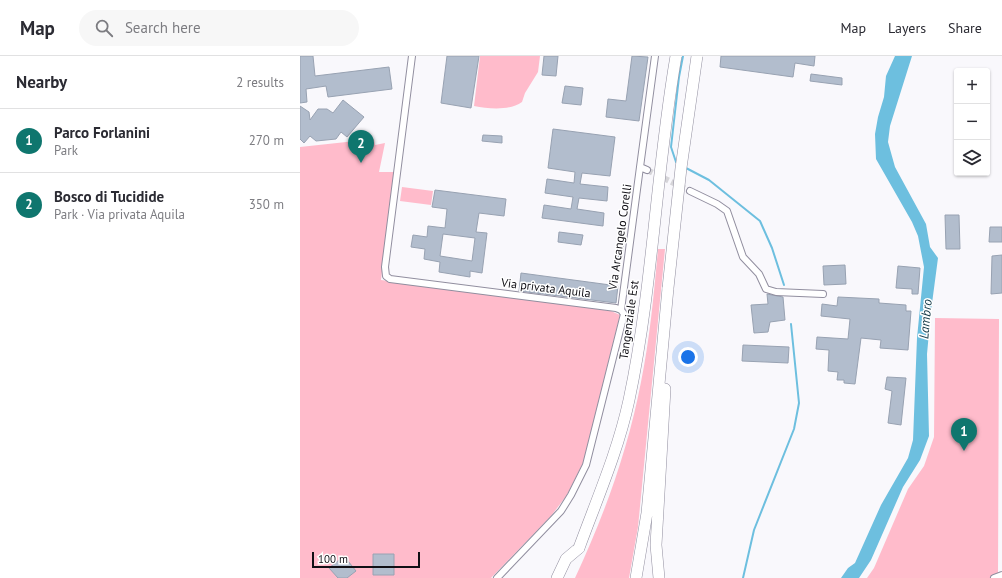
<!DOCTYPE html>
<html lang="en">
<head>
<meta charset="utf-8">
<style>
  body { margin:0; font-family:"PT Sans",sans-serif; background:#f7f7f7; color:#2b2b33 }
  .controls { position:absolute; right:12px; top:12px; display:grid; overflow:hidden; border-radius:4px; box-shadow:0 1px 3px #0004 }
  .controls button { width:36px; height:36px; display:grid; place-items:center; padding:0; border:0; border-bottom:1px solid #e1e1e2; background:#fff; color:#2b2b33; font:20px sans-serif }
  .scale { position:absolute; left:12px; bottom:10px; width:108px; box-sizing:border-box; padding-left:4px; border:2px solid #100f15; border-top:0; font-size:11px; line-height:14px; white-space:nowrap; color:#100f15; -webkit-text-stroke:3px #fff; paint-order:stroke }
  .you { position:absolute; left:388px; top:301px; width:14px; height:14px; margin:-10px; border:3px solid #fff; border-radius:50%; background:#1a73e8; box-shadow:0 0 0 6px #1a73e833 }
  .badge { display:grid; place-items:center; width:26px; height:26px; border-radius:50%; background:#0f766e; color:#fff; font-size:13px; font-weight:700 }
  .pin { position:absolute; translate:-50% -33px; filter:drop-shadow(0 1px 2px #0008) }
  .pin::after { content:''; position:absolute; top:21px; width:14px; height:12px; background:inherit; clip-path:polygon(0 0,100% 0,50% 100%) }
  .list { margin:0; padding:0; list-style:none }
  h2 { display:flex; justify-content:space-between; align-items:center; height:52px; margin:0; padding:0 16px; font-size:17px }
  h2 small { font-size:13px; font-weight:400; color:#7c7c81 }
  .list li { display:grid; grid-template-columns:26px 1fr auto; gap:12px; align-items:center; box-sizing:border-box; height:64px; padding:0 16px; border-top:1px solid #e1e1e2 }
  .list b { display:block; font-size:15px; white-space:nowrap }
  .list p { margin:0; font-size:13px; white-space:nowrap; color:#7c7c81 }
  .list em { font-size:13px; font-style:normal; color:#7c7c81 }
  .icon { flex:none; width:22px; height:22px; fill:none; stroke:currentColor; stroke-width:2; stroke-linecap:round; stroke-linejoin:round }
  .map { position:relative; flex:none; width:702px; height:522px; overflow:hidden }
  header { display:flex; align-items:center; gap:24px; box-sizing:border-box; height:56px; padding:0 20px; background:#fff; border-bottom:1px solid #e1e1e2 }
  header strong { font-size:19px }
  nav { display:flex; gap:22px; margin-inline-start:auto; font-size:14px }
  .search { width:280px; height:36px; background:#f7f7f7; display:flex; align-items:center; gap:10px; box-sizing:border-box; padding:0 14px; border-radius:22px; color:#7c7c81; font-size:15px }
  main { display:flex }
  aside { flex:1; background:#fff }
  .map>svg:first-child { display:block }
</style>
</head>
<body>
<header>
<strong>Map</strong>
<div class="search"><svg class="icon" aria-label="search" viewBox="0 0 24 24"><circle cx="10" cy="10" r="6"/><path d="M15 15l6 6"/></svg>Search here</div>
<nav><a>Map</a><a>Layers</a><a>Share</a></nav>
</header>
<main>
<aside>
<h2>Nearby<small>2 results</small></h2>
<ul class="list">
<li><span class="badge">1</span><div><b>Parco Forlanini</b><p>Park</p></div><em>270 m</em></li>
<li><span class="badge">2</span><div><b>Bosco di Tucidide</b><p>Park · Via privata Aquila</p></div><em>350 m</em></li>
</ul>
</aside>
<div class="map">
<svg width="702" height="522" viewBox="0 0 702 522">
  <rect width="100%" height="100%" fill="#f9f8fc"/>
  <path fill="#ffbbcb" d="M180 0H240L238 16 225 37 222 46C209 55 189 53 174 50Z
    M74 83 75 89 85 87 79 116H94L81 224 311 255 320 259 283 407 267 439 251 460 191 522H0V91Z
    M102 131 133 135 131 149 100 145Z
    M358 193H365L338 471 329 522H275C304 460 328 394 341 326 350 282 354 237 358 193Z
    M635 262 699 263 698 522H567L574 512 608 433 624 410 634 381Z"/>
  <path fill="#6dbfdf" d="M595 0H612L590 70 588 86 595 111 626 168 630 191 638 202 631 255 627 298 629 380 620 404 603 431 571 504 559 522H541L548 512 555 507 581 449 608 402 613 384 617 282 624 211 618 180 612 166 576 103 575 78 578 61 584 41 586 20Z"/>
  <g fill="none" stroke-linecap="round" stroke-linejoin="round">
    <path stroke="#6dbfdf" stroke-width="2" d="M378 108 376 106 371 91 379 21 383 0
      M386 112 409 124 460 165 472 192 484 229
      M443 522 454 474 494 373 499 347 491 268"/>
  </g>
  <path fill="#b2bdcd" stroke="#98a2b2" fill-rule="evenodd" d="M0 0H13L15 20 89 11 92 33 28 41 26 30 6 33 7 46 0 47Z
    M147 0H179L171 52 141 47Z
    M244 0H258L256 20 242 19Z
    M332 0 348 1 339 65 306 61 308 43 326 45Z
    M421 0H515L514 10 495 7 493 21 420 11Z
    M511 18 542 22V29L510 25Z
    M265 30 283 32 281 49 262 47Z
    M43 44 64 61 47 81 41 76 36 83 16 85 10 80 4 87 0 83V50L9 56 10 64 18 53H27L33 57Z
    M253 73 315 81 310 120 282 117 280 128 308 131 307 145 279 142 277 153 304 157 303 170 242 162 244 149 271 153 273 141 245 137 247 123 274 127 275 116 248 112Z
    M183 79 202 80V87L182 85Z
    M135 134 206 143 204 160 179 157 176 176 187 177 182 217 170 215V221L139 216 140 206 124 203 125 193 111 191 113 179 127 181 128 170 145 172 147 153 132 151ZM143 178 175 182 172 205 140 200Z
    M645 159H659L660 193H646Z
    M690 171H702V186H689Z
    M259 176 283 179 281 189 258 186Z
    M319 176 325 177 322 201 316 200Z
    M702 199V237L691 238 692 200Z
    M545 209 546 228 524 229 523 210Z
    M598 210 620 212 618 238H612V233L596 232Z
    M221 217 318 230 316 247 219 235Z
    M467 238 483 241 485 264 470 266 468 276 454 277 451 249 468 248Z
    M538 241 579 243V247L606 249V255H611L608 294 580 292 581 284 561 282 555 328 544 327V324H537L538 316 528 315 529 294 516 293 517 281 548 283 550 263 521 260 522 248 537 250Z
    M443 289 489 291 488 307 442 305Z
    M587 321 606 322 601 369 588 367 592 335 585 333Z
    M73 498H94V519H73Z
    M44 500 56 515 47 522H38L29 512Z"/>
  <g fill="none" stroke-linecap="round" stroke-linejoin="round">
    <path stroke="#d6d5d9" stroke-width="6" stroke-dasharray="6 3" stroke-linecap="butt" d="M347 114 390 135"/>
    <defs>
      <path id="street" d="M112 0 85 211 86 220 90 223 316 252 321 254 324 258 286 409 271 439 261 455 197 522
        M347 114 340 111 355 0
        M390 135 417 148 427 155 443 201 459 218 466 233 476 236 523 238
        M321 254 340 111
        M694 522 702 519"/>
      <path id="highway" d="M257 522 266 503 279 492
        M336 522 347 457 368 232
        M359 522 356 489 365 333"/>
    </defs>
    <use href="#street" stroke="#918e9f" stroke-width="8"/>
    <use href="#highway" stroke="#918e9f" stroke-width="12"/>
    <use href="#street" stroke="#fff" stroke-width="6"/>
    <use href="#highway" stroke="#fff" stroke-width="11"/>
    <defs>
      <path id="highway-bridge" d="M368 232 381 112 397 0
        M279 492C297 443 318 395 329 344 353 231 356 114 376 0"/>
    </defs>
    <use href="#highway-bridge" stroke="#918e9f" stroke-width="12" stroke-linecap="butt"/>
    <use href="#highway-bridge" stroke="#fff" stroke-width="11"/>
  </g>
  <g text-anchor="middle" stroke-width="3" stroke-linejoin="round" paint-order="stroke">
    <g font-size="12" fill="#100f15" stroke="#fff">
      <text transform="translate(320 181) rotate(-82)" y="4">Via Arcangelo Corelli</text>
      <text transform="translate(246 232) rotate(7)" y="4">Via privata Aquila</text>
      <text transform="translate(329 264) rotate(-82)" y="4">Tangenziale Est</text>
    </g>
    <g font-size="13" font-style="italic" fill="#133947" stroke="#fff">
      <text transform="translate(625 263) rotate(-85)" y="5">Lambro</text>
    </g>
  </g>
</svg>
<div class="controls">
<button>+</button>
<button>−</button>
<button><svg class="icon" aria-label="layers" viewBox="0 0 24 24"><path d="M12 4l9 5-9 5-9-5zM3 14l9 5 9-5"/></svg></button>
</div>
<div class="scale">100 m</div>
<div class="you"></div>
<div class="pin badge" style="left:664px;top:395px">1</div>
<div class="pin badge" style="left:61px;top:107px">2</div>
</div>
</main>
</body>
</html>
